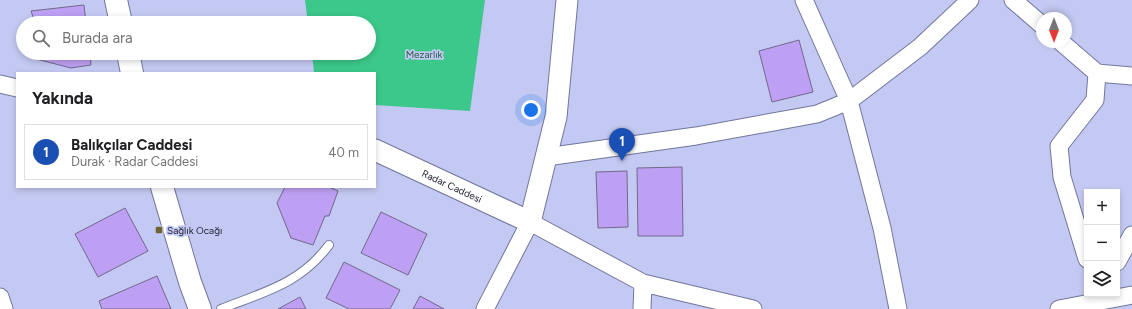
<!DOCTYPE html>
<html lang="tr">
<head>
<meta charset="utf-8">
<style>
  body { margin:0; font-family:Figtree,sans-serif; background:#f6f6f6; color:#202124 }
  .controls { position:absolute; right:12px; bottom:12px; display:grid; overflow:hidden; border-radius:0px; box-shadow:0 2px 6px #0003 }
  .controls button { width:36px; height:36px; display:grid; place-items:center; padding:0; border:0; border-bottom:1px solid #e0e0e0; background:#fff; color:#202124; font:20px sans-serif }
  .compass { position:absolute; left:1036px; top:12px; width:36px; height:36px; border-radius:50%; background:#fff; box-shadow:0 2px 6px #0003; rotate:180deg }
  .you { position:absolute; left:531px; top:110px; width:14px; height:14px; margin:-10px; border:3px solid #fff; border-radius:50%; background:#1a73e8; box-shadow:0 0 0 6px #1a73e833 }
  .badge { display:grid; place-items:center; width:26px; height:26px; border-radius:50%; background:#111827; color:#fff; font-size:13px; font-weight:700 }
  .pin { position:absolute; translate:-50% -33px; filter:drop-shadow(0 1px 2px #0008) }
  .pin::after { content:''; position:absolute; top:21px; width:14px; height:12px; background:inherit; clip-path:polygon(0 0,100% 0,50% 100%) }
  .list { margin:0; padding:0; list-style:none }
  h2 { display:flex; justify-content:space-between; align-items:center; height:52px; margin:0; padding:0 16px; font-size:17px }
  h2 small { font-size:13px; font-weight:400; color:#757577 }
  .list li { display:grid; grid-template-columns:26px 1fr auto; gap:12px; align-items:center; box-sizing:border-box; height:56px; margin:0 8px 8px; padding:0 8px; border:1px solid #e0e0e0; border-radius:0px }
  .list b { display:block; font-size:15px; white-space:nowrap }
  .list p { margin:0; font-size:13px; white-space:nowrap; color:#757577 }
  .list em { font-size:13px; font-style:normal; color:#757577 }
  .icon { flex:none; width:22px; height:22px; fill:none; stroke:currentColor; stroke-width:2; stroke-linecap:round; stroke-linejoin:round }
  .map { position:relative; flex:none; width:1132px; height:309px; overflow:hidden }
  .search { position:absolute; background:#fff; box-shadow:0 2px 6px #0003; left:16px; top:16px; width:360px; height:44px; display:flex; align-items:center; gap:10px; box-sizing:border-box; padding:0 14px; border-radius:22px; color:#757577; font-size:15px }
  .panel { position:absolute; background:#fff; box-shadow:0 2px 6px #0003; left:16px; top:72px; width:360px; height:116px; border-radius:0px }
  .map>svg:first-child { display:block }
</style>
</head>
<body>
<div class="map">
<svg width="1132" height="309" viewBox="0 0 1132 309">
  <rect width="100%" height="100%" fill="#c3c9f2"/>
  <path fill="#3cc88a" d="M305 0H485L470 111 375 105V73H314L312 53H369V23H308Z"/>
  <path fill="#bda0f4" stroke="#73678c" d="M84 5 86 23H35L31 11Z
    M799 40 813 92 772 102 759 51Z
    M35 53H90L91 65 71 68 36 59Z
    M682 167 683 236H638L637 168Z
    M627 171 628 227 598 228 596 172Z
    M285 187H329L338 191 329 216H325L313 245 291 238 277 203Z
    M125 208 148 251 98 277 75 234Z
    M381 212 427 234 408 275 361 253Z
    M344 262 400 290 390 309H349L326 298Z
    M157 276 171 309H102L99 301Z
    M420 296 444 309H413Z
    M300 297 306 309H278Z"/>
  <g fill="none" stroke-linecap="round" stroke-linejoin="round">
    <defs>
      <path id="service" d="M221 309C264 292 300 284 329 245"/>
      <path id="minor" d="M804 0 849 101 882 228 898 309
        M1013 0 1042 25
        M1061 42 1097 73 1095 100 1059 146 1062 177 1087 259
        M1097 73 1132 76
        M0 84 17 88
        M546 157 696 136 817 114 849 101 920 47 970 0
        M1117 262 1132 235
        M0 297 4 309
        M485 309 530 222 643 283 753 309
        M642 309 643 283
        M1059 309 1132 295"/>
      <g id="tertiary">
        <path id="s1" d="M375 150 530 222 556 117 567 0"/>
      </g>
      <path id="secondary" d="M116 0 121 23
        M128 53 132 73
        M162 187 190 282 200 309"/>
    </defs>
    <use href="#service" stroke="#72769b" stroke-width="10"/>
    <use href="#minor" stroke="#72769b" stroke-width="19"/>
    <use href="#tertiary" stroke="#72769b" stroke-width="23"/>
    <use href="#secondary" stroke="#72769b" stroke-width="24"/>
    <use href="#service" stroke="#fff" stroke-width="8"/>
    <use href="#minor" stroke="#fff" stroke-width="17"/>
    <use href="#tertiary" stroke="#fff" stroke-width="21"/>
    <use href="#secondary" stroke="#fff" stroke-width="22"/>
  </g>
  <rect fill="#6d6431" stroke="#c3c9f2" stroke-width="1.5" x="155" y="226" width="8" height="8" rx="2"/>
  <g text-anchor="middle" stroke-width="3.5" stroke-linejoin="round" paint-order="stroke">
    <g font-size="10" fill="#265c41" stroke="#c3c9f2">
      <text x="424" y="58">Mezarlık</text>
    </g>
    <g font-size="10" fill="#242535" stroke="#c3c9f2">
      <text dy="4" stroke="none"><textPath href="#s1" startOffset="85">Radar Caddesi</textPath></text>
    </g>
    <g font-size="10" fill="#242535" stroke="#c3c9f2" text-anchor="start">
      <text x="167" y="234">Sağlık Ocağı</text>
    </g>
  </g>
</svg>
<div class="controls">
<button>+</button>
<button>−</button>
<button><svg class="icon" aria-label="layers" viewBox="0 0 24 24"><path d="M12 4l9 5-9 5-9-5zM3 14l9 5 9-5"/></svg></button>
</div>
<svg class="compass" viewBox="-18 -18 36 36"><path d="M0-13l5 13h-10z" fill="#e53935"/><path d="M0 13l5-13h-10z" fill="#757577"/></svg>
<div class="you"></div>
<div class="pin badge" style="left:622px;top:161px;background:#1a4fb4">1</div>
<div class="search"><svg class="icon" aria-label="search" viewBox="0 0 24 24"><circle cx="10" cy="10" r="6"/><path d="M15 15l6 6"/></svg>Burada ara</div>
<section class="panel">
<h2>Yakında<small></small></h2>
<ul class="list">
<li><span class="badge" style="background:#1a4fb4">1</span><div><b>Balıkçılar Caddesi</b><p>Durak · Radar Caddesi</p></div><em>40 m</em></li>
</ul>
</section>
</div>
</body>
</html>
